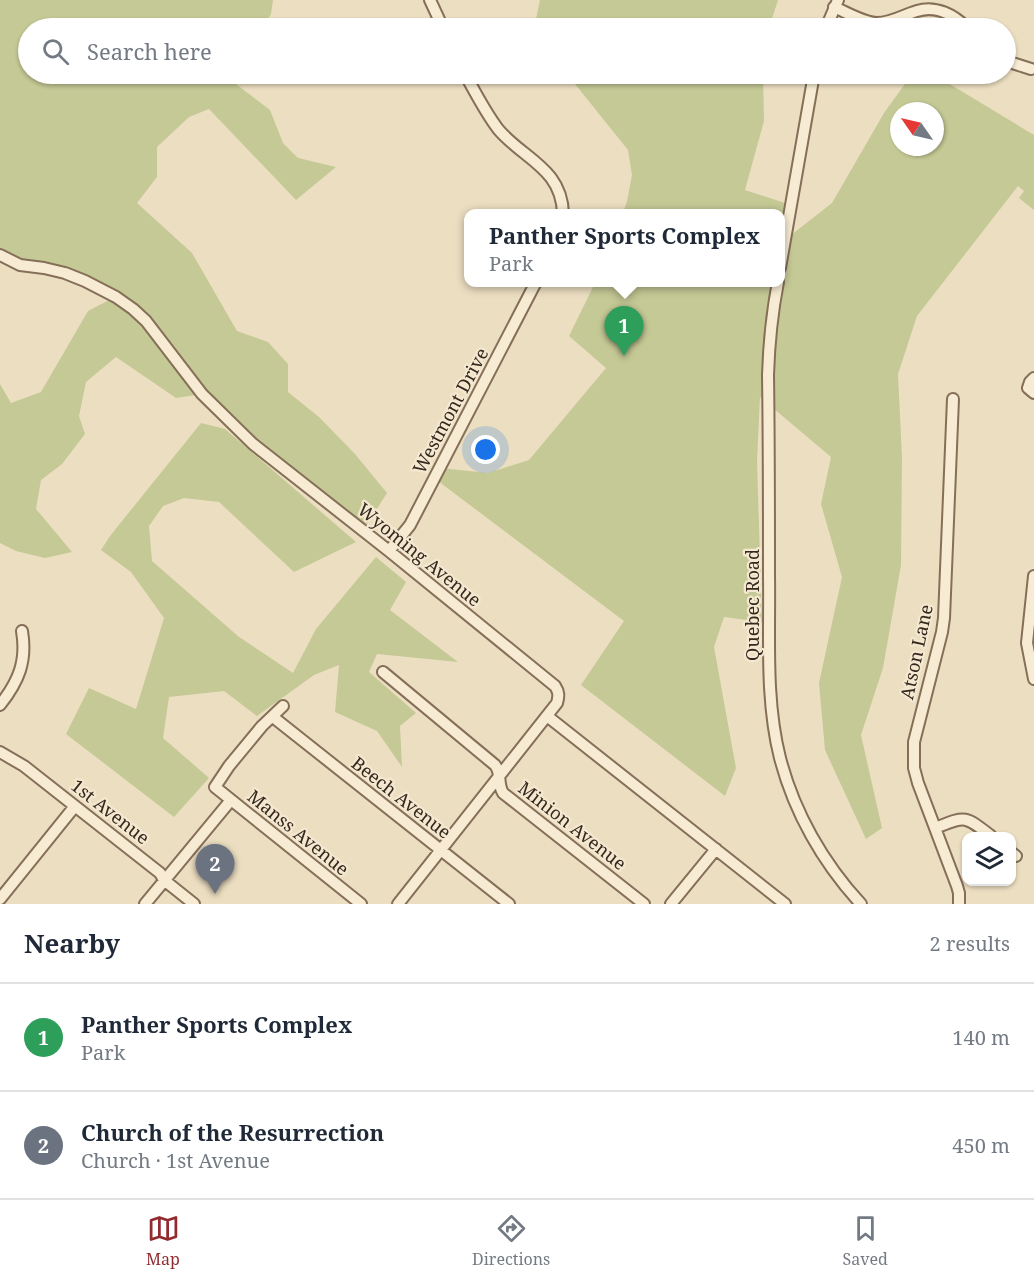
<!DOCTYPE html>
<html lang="en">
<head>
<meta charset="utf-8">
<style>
  body { margin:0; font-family:"Noto Serif",serif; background:#f2f2f3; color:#1f2937 }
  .controls { position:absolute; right:18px; bottom:18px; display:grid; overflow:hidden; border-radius:12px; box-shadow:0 2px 4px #0004 }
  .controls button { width:54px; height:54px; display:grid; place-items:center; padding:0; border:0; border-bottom:2px solid #e0e1e3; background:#fff; color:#1f2937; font:30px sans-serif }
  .compass { position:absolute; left:890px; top:102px; width:54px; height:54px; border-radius:50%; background:#fff; box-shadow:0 2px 4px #0004; rotate:304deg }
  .you { position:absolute; left:486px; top:450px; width:21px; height:21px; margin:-15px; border:4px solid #fff; border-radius:50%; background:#1a73e8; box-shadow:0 0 0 9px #1a73e833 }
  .badge { display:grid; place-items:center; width:39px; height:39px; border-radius:50%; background:#912b2f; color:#fff; font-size:20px; font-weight:700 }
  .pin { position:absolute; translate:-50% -50px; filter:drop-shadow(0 2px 3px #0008) }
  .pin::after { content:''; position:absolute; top:32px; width:21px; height:18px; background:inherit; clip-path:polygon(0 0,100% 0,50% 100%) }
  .popup { position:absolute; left:464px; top:209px; width:321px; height:78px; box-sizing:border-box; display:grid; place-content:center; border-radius:12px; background:#fff; filter:drop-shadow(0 2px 4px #0005); font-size:20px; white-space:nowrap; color:#747a83 }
  .popup b { font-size:22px; color:#1f2937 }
  .popup::after { content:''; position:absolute; left:50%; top:100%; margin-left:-12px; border:12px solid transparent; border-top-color:#fff }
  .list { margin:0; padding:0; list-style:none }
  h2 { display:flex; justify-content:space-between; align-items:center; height:78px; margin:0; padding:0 24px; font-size:26px }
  h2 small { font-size:20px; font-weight:400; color:#747a83 }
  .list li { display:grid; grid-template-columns:39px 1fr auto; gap:18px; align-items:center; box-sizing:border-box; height:108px; padding:0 24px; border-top:2px solid #e0e1e3 }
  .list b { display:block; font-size:22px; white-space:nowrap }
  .list p { margin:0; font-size:20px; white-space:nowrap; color:#747a83 }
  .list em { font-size:20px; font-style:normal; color:#747a83 }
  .icon { flex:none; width:33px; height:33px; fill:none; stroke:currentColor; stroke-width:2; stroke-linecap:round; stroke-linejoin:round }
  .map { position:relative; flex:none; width:1034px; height:904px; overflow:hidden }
  .search { position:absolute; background:#fff; box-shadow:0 2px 4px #0004; left:18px; right:18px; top:18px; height:66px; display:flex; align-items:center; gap:15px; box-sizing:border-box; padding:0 21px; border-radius:33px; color:#747a83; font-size:22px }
  .sheet { height:294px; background:#fff }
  nav { display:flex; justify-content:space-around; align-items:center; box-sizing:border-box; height:84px; border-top:2px solid #e0e1e3; background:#fff; font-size:16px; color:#747a83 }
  nav a { display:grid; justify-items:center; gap:3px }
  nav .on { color:#912b2f }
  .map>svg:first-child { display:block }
</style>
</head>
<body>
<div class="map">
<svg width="1034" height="904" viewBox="0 0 1034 904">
  <rect width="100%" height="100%" fill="#ecdec1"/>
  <path fill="#c5c995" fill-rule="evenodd" d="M0 0H273L271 14 262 28H28V74H227L228 78 270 110 283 143 298 158 336 167 296 200 209 109 189 117 157 147V177L137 203 192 253 237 331 268 342 288 364V392L319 417 355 454 387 493 367 524H354L203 394 176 398 116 357 86 382 79 416 85 434 62 464 41 480 36 509 72 552 45 558 16 551 0 543V384L11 403 41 392 88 311 115 297 0 255Z
    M540 0H778L769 28H534Z
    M567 74H763L764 121 745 190 791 205 786 239 832 203 884 113 912 74H933L1034 135V210L1019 198 1024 191 1018 186 917 316 898 374 902 457 901 565 883 668 861 735 882 828 866 839 825 750 819 683 842 577 821 504 831 457 760 397 757 461 762 622 724 617 714 647 736 768 725 796 581 685 624 621 434 478 440 468 488 473 529 460 606 368 569 336 595 283 780 282V214L623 213 627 201 632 175 628 150ZM899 111H935V147H899Z
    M201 423 225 429 356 542 294 572 219 502 184 498 163 506 149 526 152 561 239 637 293 673 316 629 376 557 406 582 390 610 458 662 377 654 369 672 416 713 400 726 402 767 377 731 335 712 339 665 314 675 257 716 224 691 169 697 163 738 209 778 174 817 66 734 89 688 136 709 164 618 131 572 101 550 110 536Z"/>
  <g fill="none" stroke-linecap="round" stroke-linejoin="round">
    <defs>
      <path id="minor" d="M430 0 443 28
        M834 7C846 12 864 23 877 23 892 23 903 15 917 11 936 5 954 15 967 28
        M826 28 838 0
        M1006 61 1031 69
        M465 74C475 92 485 112 498 129 523 159 562 168 563 214
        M0 255 20 265 44 268 65 273 85 281 116 297 133 309 146 321 202 394 253 444 389 551 555 686C559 692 559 696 557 703L398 904
        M780 268 814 74
        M778 282C772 313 769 343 768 375 769 442 769 509 769 576 770 636 765 699 780 758 794 812 823 863 861 904
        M1034 378 1030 382 1028 388 1034 393
        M953 399 944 618 942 632 914 742V768L918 783 957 886 959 893V904
        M389 551 410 525 536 282
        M1034 576 1027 643 1034 679
        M383 672 495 765C502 774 497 783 503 793L644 904
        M0 705C19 681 27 661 22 631
        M283 706 262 726 229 766 215 787 361 904
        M547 716 785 904
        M273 717 509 904
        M0 752 24 766 160 873 164 880 194 904
        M935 828C966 816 964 815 991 836
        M1012 853 1016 856
        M0 899 75 806
        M145 904 231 800
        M671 904 716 849"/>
    </defs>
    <use href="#minor" stroke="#856f59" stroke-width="14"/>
    <use href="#minor" stroke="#f7ecd3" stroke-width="10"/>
  </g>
  <g text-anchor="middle" stroke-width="4.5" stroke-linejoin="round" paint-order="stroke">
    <g font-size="18" fill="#35281d" stroke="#f4e8d0">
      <text transform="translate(451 411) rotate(-62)" y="6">Westmont Drive</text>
      <text transform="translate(419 555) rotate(39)" y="6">Wyoming Avenue</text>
      <text transform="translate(753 605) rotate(-90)" y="6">Quebec Road</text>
      <text transform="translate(917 652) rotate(-78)" y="6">Atson Lane</text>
      <text transform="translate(401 798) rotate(38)" y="6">Beech Avenue</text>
      <text transform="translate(110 812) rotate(38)" y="6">1st Avenue</text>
      <text transform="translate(572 826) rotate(38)" y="6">Minion Avenue</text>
      <text transform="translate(298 833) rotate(39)" y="6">Manss Avenue</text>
    </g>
  </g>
</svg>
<div class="controls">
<button><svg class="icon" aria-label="layers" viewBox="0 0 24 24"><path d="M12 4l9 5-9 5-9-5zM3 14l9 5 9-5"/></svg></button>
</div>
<svg class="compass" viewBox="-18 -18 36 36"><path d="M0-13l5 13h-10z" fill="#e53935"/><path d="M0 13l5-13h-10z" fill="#747a83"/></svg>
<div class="you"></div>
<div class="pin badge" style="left:624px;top:356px;background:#2e9e5b">1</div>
<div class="popup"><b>Panther Sports Complex</b>Park</div>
<div class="pin badge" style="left:215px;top:894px;background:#6b7280">2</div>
<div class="search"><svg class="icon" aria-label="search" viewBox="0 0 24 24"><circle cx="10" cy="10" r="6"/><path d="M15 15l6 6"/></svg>Search here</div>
</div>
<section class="sheet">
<h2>Nearby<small>2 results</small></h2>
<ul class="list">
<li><span class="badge" style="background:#2e9e5b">1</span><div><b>Panther Sports Complex</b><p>Park</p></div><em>140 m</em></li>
<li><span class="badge" style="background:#6b7280">2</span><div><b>Church of the Resurrection</b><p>Church · 1st Avenue</p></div><em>450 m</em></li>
</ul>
</section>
<nav>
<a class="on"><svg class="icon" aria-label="map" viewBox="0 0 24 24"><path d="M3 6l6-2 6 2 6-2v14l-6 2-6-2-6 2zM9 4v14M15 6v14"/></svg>Map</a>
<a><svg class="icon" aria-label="directions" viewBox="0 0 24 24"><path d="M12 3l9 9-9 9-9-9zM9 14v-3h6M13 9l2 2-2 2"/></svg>Directions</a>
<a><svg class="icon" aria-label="saved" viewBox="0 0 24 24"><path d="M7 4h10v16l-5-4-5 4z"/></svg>Saved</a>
</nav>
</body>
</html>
